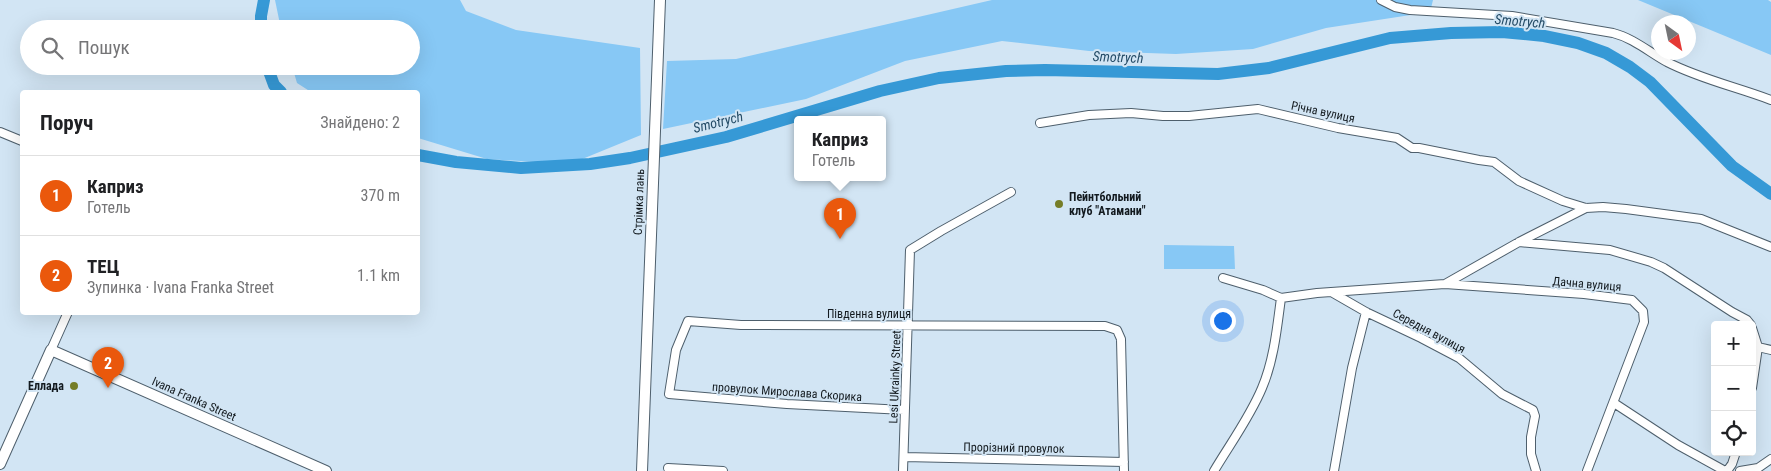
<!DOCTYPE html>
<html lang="uk">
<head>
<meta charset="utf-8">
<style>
  body { margin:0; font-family:"Roboto Condensed",sans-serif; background:#f6f6f6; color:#202124 }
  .controls { position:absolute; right:15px; bottom:15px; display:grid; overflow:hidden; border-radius:5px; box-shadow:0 5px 20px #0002 }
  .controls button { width:45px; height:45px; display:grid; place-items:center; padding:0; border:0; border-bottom:1px solid #e0e0e0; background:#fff; color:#202124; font:25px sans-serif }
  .compass { position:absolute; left:1651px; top:15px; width:45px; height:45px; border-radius:50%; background:#fff; box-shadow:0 5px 20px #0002; rotate:147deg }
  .you { position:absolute; left:1222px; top:320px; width:18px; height:18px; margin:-12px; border:4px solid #fff; border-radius:50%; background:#1a73e8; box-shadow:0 0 0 8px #1a73e833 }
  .badge { display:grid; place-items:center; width:32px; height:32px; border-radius:50%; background:#ea580c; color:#fff; font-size:16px; font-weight:700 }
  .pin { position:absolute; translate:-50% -41px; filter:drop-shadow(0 1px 2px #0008) }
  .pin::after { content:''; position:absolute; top:26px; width:18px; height:15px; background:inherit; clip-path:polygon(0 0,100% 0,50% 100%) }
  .popup { position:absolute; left:794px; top:116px; width:92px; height:65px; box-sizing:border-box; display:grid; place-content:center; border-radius:5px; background:#fff; filter:drop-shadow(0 1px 4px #0005); font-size:16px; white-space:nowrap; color:#757577 }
  .popup b { font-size:19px; color:#202124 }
  .popup::after { content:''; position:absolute; left:50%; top:100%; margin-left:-10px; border:10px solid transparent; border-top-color:#fff }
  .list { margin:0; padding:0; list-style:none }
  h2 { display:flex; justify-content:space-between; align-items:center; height:65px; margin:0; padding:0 20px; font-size:21px }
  h2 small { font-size:16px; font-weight:400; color:#757577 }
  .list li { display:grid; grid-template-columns:32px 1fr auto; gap:15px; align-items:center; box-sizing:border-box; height:80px; padding:0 20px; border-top:1px solid #e0e0e0 }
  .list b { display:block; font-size:19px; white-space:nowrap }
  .list p { margin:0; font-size:16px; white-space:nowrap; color:#757577 }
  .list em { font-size:16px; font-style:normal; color:#757577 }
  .icon { flex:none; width:28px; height:28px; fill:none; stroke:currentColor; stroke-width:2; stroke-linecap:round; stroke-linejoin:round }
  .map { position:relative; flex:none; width:1771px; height:471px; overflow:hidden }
  .search { position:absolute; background:#fff; box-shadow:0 5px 20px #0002; left:20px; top:20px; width:400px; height:55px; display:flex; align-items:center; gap:12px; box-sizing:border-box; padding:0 18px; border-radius:28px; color:#757577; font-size:19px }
  .panel { position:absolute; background:#fff; box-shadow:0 5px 20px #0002; left:20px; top:90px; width:400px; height:225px; border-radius:5px }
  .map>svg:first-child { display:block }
</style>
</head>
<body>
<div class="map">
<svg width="1771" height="471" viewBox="0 0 1771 471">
  <rect width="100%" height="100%" fill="#d2e5f4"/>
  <path fill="#87c8f5" d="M275 0H460L466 11 516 30 640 48 641 135 570 164 487 159 418 138V92H311L297 83 292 66H411V29H281Z
    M992 0H1433L1430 12 1326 28 1253 49 1176 54 1089 51 1002 41 905 61 806 99 663 129 667 61 736 59Z
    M1638 0H1768L1771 2V55Z
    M1164 245 1234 246 1235 269H1164Z"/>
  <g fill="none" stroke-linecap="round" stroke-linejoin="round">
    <path stroke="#3699d6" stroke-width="12" d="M261 29V16L264 0
      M267 66 274 85 281 92
      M418 155 456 162 521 168 590 164 630 158 726 137 880 91 939 78 1006 71 1045 70 1218 74 1269 68 1390 38 1451 33 1502 32 1544 36 1578 43 1606 53 1630 67 1650 82 1732 166 1771 194"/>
    <defs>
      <path id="minor" d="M1381 0 1395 7 1410 10 1512 16 1613 33C1633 38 1649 52 1667 62 1700 79 1737 87 1771 100
        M1040 123 1089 115 1131 113 1163 116H1189L1258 109 1338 128 1397 138 1412 148H1419L1479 160 1494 162 1519 181 1563 201 1586 208 1603 207 1626 209 1701 219 1771 247
        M0 132 22 141
        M1519 242 1610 250 1651 262 1664 268 1732 312 1747 320 1751 325
        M1223 278 1263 290 1281 298 1317 293 1445 284 1584 294 1632 300 1643 311 1644 322 1587 471
        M1445 284 1519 242 1586 208
        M1333 293 1366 312 1421 338 1459 358 1502 394 1533 410 1535 416 1531 437V454L1536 471
        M1752 328 1758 347 1771 350
        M51 350 68 312
        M1752 388 1758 347
        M1614 403 1678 445 1725 471
        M904 410 787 404 669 394 676 350 688 321 741 325 1105 326 1117 330 1121 339 1124 471
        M904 457 1124 462
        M668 468 723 471
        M903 471 910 250 941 231 1011 192
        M1214 471C1230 444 1250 417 1262 388 1274 360 1277 328 1281 298
        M1334 471 1352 368 1366 312
        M1727 471 1732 464 1736 452
        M1740 471 1758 468 1771 459"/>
      <path id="major" d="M0 464 51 350 326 471
        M642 471 660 0"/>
    </defs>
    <use href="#minor" stroke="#4e5f6c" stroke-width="10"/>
    <use href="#major" stroke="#4e5f6c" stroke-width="12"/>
    <use href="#minor" stroke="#fff" stroke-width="8"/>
    <use href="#major" stroke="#fff" stroke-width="10"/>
  </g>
  <g fill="#757d27" stroke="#d2e5f4" stroke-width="2">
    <circle cx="1059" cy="204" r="5"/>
    <circle cx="74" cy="386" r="5"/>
  </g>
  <g text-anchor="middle" stroke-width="4" stroke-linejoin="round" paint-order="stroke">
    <g font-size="12" fill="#131a1f" stroke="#d2e5f4">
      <text transform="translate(1323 112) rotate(12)" y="4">Річна вулиця</text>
      <text transform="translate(639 202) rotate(-88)" y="4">Стрімка лань</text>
      <text transform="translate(1587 284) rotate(5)" y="4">Дачна вулиця</text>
      <text x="869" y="318">Південна вулиця</text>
      <text transform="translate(1429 331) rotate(28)" y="4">Середня вулиця</text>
      <text transform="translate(895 377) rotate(-88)" y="4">Lesi Ukrainky Street</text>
      <text transform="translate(787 392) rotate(4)" y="4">провулок Мирослава Скорика</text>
      <text transform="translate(194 399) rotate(24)" y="4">Ivana Franka Street</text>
      <text transform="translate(1014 448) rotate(1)" y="4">Прорізний провулок</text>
    </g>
    <g font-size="12" font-weight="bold" fill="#131a1f" stroke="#d2e5f4" text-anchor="start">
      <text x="1069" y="201">Пейнтбольний<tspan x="1069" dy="14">клуб "Атамани"</tspan></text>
      <text x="64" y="390" text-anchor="end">Еллада</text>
    </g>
    <g font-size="14" font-style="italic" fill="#254c67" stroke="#d2e5f4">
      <text transform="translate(1520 21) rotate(5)" y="5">Smotrych</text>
      <text transform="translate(1118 57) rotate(2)" y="5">Smotrych</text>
      <text transform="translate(718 122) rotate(-14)" y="5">Smotrych</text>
    </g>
  </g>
</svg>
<div class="controls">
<button>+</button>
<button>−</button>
<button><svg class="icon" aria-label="locate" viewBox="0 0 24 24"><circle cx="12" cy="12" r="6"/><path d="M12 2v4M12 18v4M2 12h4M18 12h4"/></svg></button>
</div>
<svg class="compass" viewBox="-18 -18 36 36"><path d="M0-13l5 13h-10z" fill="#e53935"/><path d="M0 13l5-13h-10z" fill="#757577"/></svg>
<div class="you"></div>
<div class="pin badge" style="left:840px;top:239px">1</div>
<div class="popup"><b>Каприз</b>Готель</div>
<div class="pin badge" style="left:108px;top:388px">2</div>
<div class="search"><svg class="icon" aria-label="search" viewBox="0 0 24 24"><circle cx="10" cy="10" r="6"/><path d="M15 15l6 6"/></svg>Пошук</div>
<section class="panel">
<h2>Поруч<small>Знайдено: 2</small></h2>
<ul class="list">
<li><span class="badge">1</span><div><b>Каприз</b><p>Готель</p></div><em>370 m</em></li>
<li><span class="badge">2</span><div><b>ТЕЦ</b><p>Зупинка · Ivana Franka Street</p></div><em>1.1 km</em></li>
</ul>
</section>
</div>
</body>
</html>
